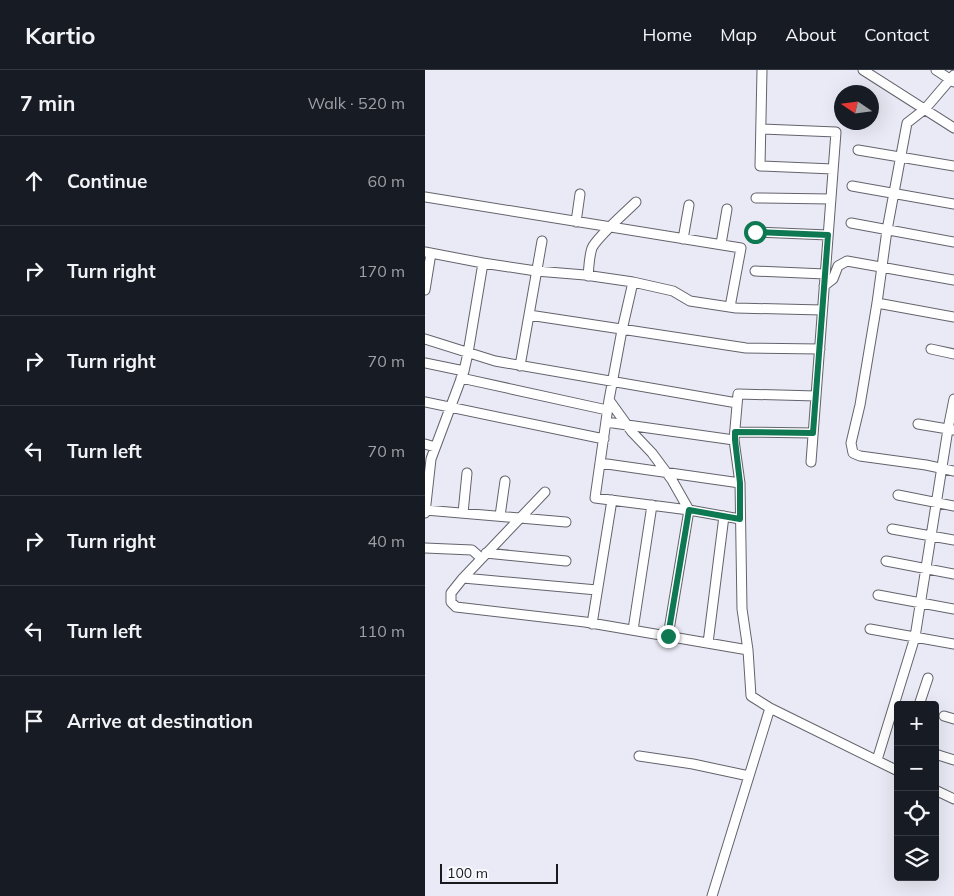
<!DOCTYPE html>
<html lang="en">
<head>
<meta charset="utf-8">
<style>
  body { margin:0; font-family:Mulish,sans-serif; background:#20242c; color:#f1f3f6 }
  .controls { position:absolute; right:15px; bottom:15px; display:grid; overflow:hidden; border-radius:5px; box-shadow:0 5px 20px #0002 }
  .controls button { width:45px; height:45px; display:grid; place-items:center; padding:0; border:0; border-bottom:1px solid #363941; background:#171b24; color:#f1f3f6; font:25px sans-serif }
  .compass { position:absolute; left:409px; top:15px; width:45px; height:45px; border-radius:50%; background:#171b24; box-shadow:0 5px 20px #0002; rotate:283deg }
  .scale { position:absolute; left:15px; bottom:12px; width:118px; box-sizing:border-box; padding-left:5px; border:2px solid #1a1a1e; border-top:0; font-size:14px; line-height:18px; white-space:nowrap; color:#1a1a1e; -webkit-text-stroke:4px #f8f8ff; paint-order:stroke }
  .stop { position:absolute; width:15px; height:15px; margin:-11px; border:4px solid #0d7852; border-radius:50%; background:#fff }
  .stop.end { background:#0d7852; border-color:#fff; box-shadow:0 1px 5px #0008 }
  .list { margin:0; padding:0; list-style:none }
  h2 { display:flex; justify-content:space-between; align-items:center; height:65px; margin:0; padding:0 20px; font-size:21px }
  h2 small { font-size:16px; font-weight:400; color:#9ea1a6 }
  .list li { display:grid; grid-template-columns:32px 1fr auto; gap:15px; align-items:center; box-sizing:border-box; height:90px; padding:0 20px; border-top:1px solid #363941 }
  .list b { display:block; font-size:19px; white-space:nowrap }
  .list em { font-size:16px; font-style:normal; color:#9ea1a6 }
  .icon { flex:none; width:28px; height:28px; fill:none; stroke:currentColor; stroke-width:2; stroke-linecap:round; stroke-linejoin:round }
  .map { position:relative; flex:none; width:529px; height:826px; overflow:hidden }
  header { display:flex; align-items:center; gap:30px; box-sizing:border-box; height:70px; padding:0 25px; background:#171b24; border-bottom:1px solid #363941 }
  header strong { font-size:24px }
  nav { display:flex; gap:28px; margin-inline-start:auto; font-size:18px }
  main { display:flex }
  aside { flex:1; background:#171b24 }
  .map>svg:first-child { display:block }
</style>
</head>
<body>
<header>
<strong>Kartio</strong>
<nav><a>Home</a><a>Map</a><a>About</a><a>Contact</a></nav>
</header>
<main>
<aside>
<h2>7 min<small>Walk · 520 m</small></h2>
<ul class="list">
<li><svg class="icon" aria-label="ahead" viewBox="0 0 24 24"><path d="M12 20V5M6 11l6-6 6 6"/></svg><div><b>Continue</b></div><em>60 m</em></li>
<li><svg class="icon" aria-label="right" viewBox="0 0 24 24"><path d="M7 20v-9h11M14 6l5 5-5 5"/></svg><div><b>Turn right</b></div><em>170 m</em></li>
<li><svg class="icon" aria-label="right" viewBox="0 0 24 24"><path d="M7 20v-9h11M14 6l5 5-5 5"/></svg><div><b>Turn right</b></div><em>70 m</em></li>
<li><svg class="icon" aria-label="left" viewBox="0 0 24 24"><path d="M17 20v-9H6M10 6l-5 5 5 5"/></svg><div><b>Turn left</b></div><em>70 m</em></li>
<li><svg class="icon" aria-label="right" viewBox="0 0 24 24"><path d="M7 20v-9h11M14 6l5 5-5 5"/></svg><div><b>Turn right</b></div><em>40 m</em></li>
<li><svg class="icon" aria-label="left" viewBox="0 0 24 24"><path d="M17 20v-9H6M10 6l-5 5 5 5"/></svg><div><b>Turn left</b></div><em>110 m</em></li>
<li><svg class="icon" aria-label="arrive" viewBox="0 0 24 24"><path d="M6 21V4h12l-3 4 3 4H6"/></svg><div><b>Arrive at destination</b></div></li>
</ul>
</aside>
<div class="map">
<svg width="529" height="826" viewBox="0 0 529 826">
  <rect width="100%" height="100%" fill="#eaeaf6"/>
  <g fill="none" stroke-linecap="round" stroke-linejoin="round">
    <defs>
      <path id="minor" d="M337 0 335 96 408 99
        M438 0 529 58
        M511 0 529 12
        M529 5 500 39 482 53 462 160 452 233 435 335 426 373 428 383 435 386 501 395 529 401
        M336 59 411 62 386 392
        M433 80 529 96
        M427 116 529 134
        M0 127 316 178 305 237
        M331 128 406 129
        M151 152 155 124
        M426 153 529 172
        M329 162 403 165
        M258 169 264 135
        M296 174 302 139
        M0 182 58 193 111 201 160 205 208 212 248 221 265 231 311 238 397 240
        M330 201 400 204
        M163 206C164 197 164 187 167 178 172 167 201 142 211 132
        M208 212 197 260 184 330 170 428 264 440 315 449
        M399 216 408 209 413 196 422 191 529 210
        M0 220 6 183
        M452 233 529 247
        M104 245 321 278 395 279
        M0 269 70 291 312 333
        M506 279 529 284
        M0 293 39 301
        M95 296 117 171
        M36 308 182 340
        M391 326 313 324 309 370 315 413 317 539 323 580 326 626 345 638 473 701
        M184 330 207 362 227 383 247 410 264 440 243 566
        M0 332 179 369
        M181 352 309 370
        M493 354 529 360
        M310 362 388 363
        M0 374 10 377
        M175 393 315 413
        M120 422 38 508 26 523V532L31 537 160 552 323 580
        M473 425 529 436
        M0 440 141 452
        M0 443 6 389 39 301 43 283 58 193
        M38 443 42 403
        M75 446 80 411
        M467 459 529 470
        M0 478 47 480 56 488
        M61 483 141 491
        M461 491 529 504
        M38 508 172 520
        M453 525 529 539
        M167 554 187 430
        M445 559 529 574
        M208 560 227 435
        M283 573 299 446
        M494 635 503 608
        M519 646 529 649
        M510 684 529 690
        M214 686 268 694 324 706
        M452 690 490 567 523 359 529 329
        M510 720 529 729
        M287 826 345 638"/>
    </defs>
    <use href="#minor" stroke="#63636d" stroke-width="11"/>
    <use href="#minor" stroke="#fff" stroke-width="9"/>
  </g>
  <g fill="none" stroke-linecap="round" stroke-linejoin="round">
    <path stroke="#0d7852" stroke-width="6" d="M243 566 264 440 315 449V413L310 370V362L388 363 403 165 330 162"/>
  </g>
</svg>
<div class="controls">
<button>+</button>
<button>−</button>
<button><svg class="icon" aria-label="locate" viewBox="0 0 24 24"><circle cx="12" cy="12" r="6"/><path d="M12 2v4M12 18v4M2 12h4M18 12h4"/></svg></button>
<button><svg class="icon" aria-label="layers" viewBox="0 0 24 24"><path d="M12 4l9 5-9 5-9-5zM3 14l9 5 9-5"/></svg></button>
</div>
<svg class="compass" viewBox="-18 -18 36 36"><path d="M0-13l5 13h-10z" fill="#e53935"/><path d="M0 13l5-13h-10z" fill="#9ea1a6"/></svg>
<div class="scale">100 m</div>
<div class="stop" style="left:330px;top:162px"></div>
<div class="stop end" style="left:243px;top:566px"></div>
</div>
</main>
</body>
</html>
